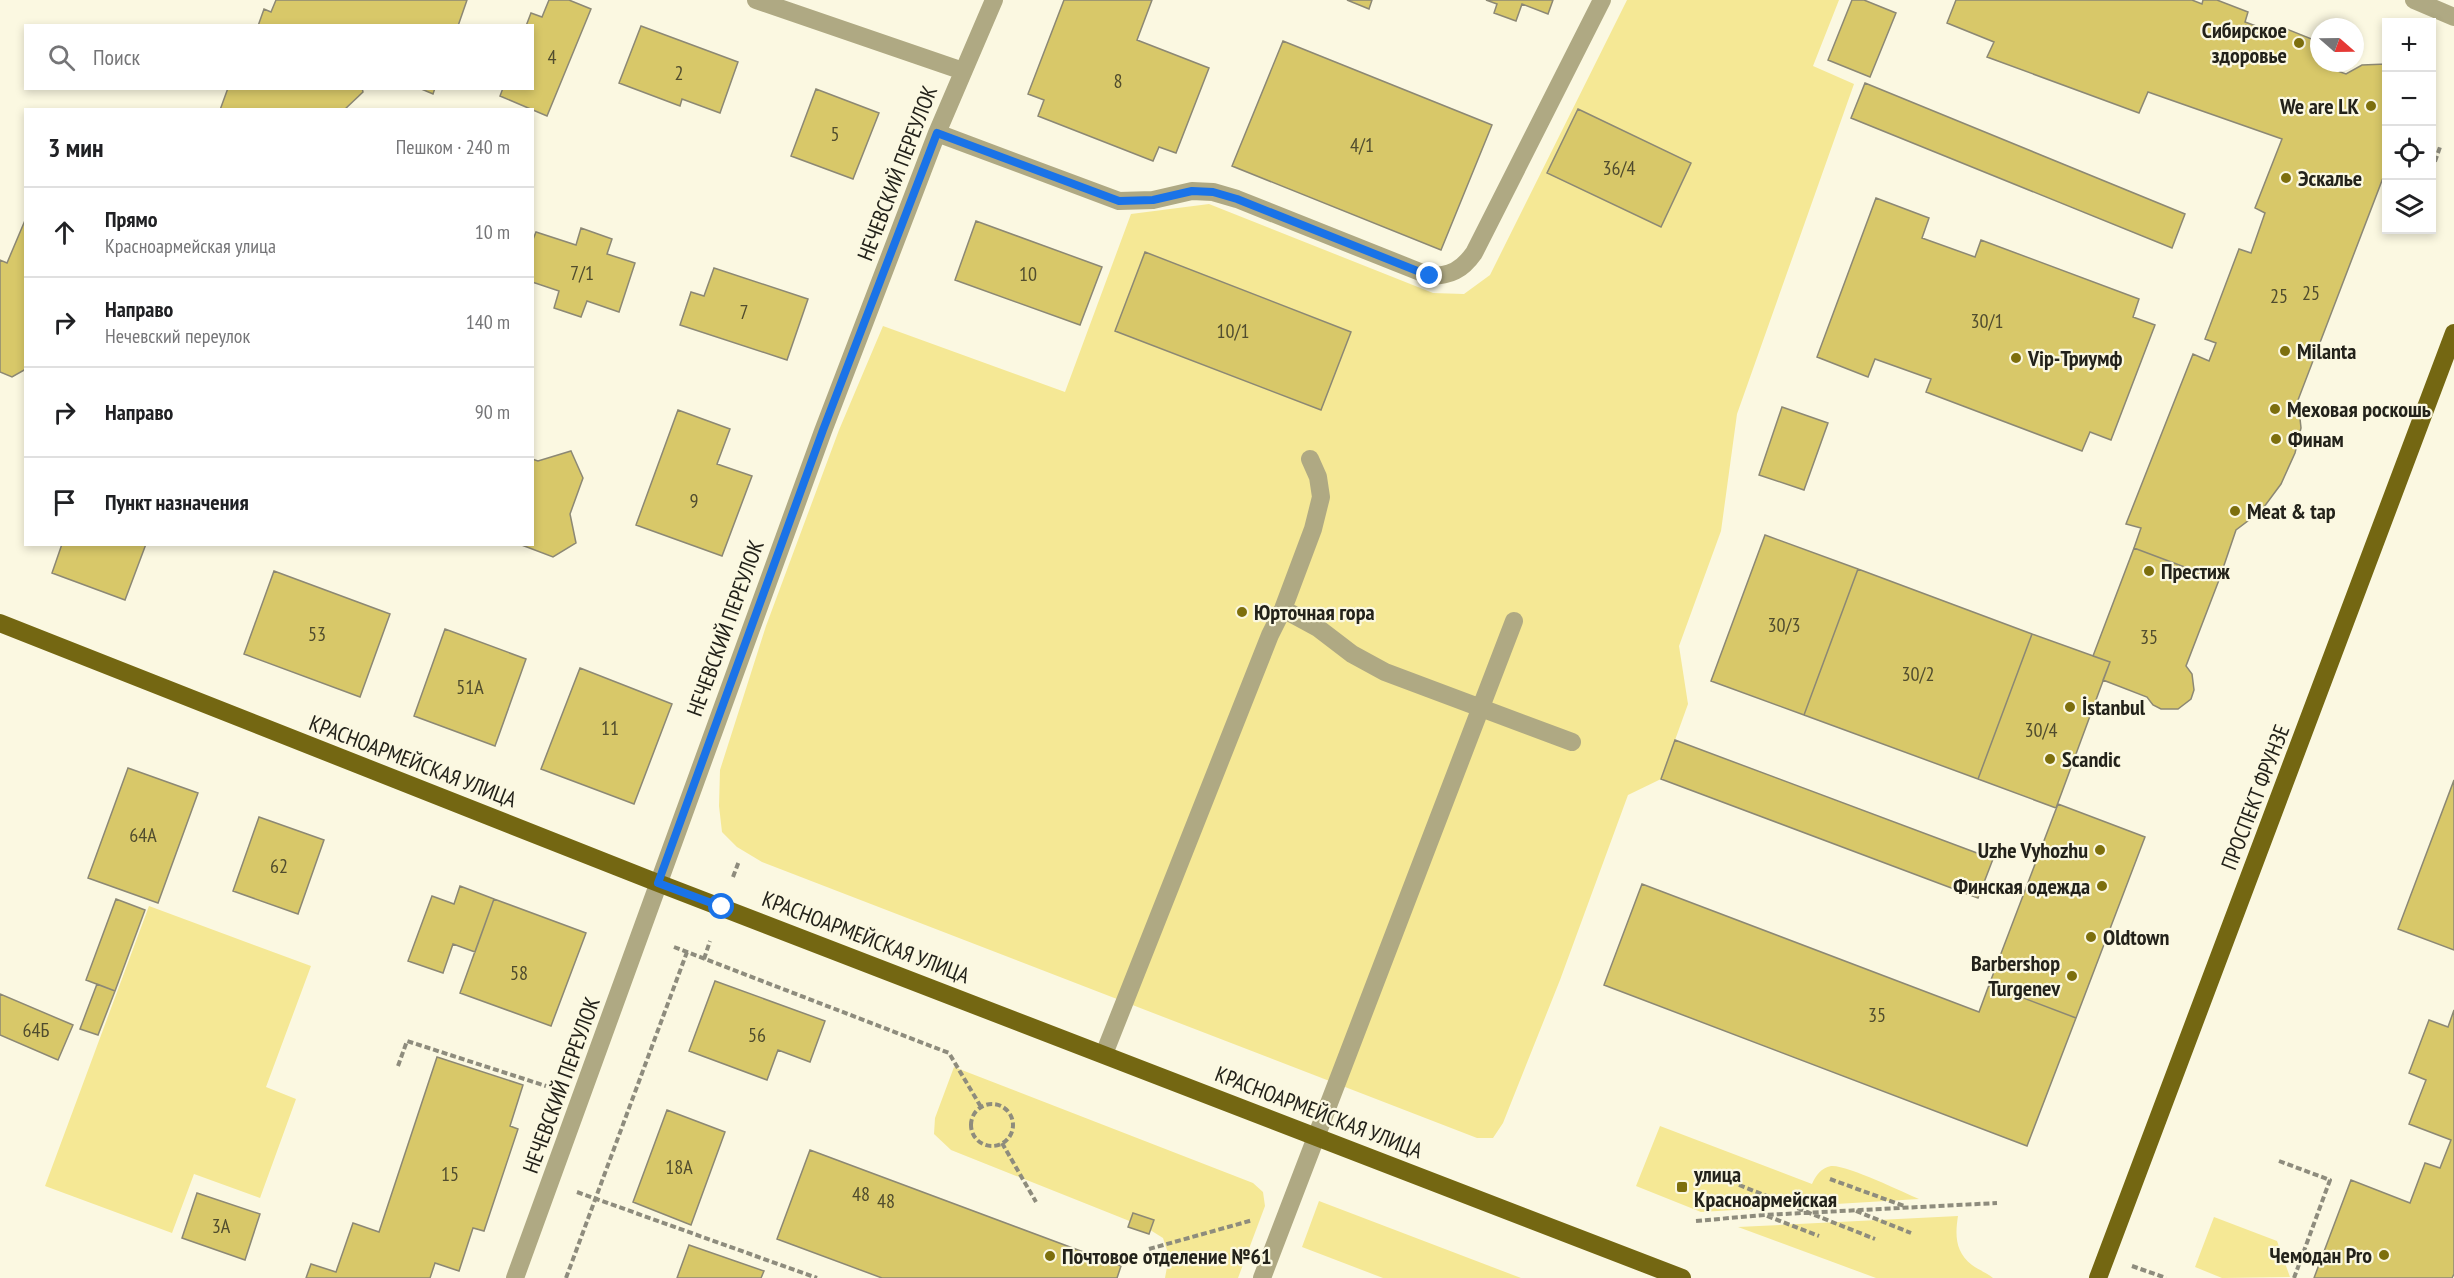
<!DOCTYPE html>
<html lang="ru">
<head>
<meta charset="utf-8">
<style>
  body { margin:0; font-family:"PT Sans Narrow",sans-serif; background:#f2f2f2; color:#202124 }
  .controls { position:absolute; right:18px; top:18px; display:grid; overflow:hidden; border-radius:0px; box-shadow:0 3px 9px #0003 }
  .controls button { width:54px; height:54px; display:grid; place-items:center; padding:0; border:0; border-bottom:2px solid #e0e0e0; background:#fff; color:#202124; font:30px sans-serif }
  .compass { position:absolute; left:2310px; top:18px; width:54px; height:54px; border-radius:50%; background:#fff; box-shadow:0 3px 9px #0003; rotate:110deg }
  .stop { position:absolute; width:18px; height:18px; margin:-14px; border:4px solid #1a73e8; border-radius:50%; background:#fff }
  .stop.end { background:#1a73e8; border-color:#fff; box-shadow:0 2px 6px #0008 }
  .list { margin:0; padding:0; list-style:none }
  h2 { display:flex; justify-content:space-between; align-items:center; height:78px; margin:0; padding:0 24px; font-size:26px }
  h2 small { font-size:20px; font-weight:400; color:#757577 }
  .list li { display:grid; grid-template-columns:39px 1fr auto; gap:18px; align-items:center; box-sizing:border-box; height:90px; padding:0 24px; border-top:2px solid #e0e0e0 }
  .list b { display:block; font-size:22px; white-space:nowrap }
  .list p { margin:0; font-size:20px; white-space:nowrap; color:#757577 }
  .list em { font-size:20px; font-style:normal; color:#757577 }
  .icon { flex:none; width:33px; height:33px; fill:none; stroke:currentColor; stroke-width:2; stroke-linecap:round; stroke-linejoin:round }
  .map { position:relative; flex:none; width:2454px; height:1278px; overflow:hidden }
  .search { position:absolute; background:#fff; box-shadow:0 3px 9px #0003; left:24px; top:24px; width:510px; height:66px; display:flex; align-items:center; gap:15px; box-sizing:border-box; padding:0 21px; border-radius:0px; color:#757577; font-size:22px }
  .panel { position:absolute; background:#fff; box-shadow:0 3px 9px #0003; left:24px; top:108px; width:510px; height:438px; border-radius:0px }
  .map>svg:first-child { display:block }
</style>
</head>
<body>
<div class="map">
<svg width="2454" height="1278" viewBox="0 0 2454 1278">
  <rect width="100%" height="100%" fill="#fbf8e1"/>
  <path fill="#f5e895" d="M1627 0H1839L1813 66 1854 84 1737 414 1721 531 1679 646 1688 704 1661 779 1628 795 1560 980 1503 1123 1493 1138H1477L762 862 737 847 722 832 719 806 720 770 766 626 839 430 883 326 1065 392 1131 214 1209 204 1433 293 1464 294 1490 275Z
    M149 906 311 966 266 1087 296 1099 260 1198 194 1174 172 1233 45 1186Z
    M954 1067 1253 1183 1263 1192 1265 1206 1238 1278H1165L1169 1256 1163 1238 1147 1228 951 1150 934 1134 935 1118Z
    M1660 1126 1812 1184C1816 1175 1821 1168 1831 1166 1845 1164 1903 1192 1919 1199L1701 1212 1636 1186Z
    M1319 1201 1521 1278H1383L1302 1247Z
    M1958 1216C1955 1235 1955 1252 1972 1265 1979 1270 1987 1273 1993 1278H1876L1738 1227Z
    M2214 1217 2277 1241 2290 1277 2222 1278 2195 1267Z"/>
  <path fill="#d8c869" stroke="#8c8874" stroke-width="1.5" d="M276 0H467L458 26H258L264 9 271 12Z
    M549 0H569L591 9 547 116 500 96 503 88H532V26H526L531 13 542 17Z
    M1064 0H1152L1137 40 1209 68 1176 153 1159 147 1153 161 1038 116 1044 100 1028 94Z
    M1347 0H1372L1369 9Z
    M1486 0H1553L1548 14 1522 4 1516 21 1494 13 1497 4Z
    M1852 0H1864L1896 13 1870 77 1828 60Z
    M1956 0H2192L2202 4 2203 0H2217L2248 12 2245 22 2281 35 2284 28 2319 42V63H2324L2323 66 2346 74 2362 65 2386 64V170L2298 400 2301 428 2295 453 2281 484 2261 511 2236 530 2219 580 2134 548 2141 528 2126 524 2193 354 2209 361 2216 343 2205 339 2239 249 2251 253 2265 213 2255 208 2282 139 2148 92 2139 113 1987 57 1994 42 1947 23Z
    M641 26 738 62 720 113 682 99 680 106 619 83Z
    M1283 41 1492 125 1441 250 1232 166Z
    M1865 83 2185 214 2172 248 1851 118Z
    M228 88H362L363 92 344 110H220Z
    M419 88H435L433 94Z
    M816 89 879 113 853 179 791 156Z
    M1578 109 1691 163 1661 227 1547 173Z
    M1876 198 1929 218 1922 238 1975 257 1981 240 2139 299 2133 317 2155 325 2111 440 2090 432 2082 451 1926 392 1931 379 1875 359 1868 377 1817 357Z
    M26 218V369L12 377 0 372V260L7 263Z
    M976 221 1102 267 1080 325 955 280Z
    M581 228 612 239 607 254 635 263 619 312 587 301 581 317 554 308 559 291 532 282V242L536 232 576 245Z
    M1145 252 1351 332 1321 410 1115 331Z
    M714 268 808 299 787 360 680 325 691 292 704 296Z
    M1782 407 1828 423 1804 490 1759 475Z
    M678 410 730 429 717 464 752 476 722 556 636 525Z
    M571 451 583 478 570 514 576 543 553 557 519 544H532V459L538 461Z
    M1765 535 1858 569 1804 715 1711 681Z
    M62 544H146L125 600 52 573Z
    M2134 548 2219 580 2186 666 2192 674 2194 690 2191 699 2178 709H2161L2153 705 2147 697 2103 680 2110 662 2093 656Z
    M1858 569 2032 634 1978 779 1804 715Z
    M274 571 390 614 360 697 244 654Z
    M445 629 526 659 495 746 414 716Z
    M2032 634 2110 662 2056 808 1978 779Z
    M580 668 672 704 634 804 541 769Z
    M1675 740 1993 859 1978 898 1661 779Z
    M128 768 198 793 158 903 88 878Z
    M2454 780V950L2398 929Z
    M2058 804 2145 837 2076 1018 1989 985Z
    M259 817 324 840 298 914 233 891Z
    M1642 884 1979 1012 1989 985 2076 1018 2027 1146 1604 985Z
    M460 886 494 899 475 952 453 944 443 973 408 961 432 896 454 904Z
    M116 899 145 910 115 991 86 980Z
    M494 899 586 933 551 1026 460 993Z
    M715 981 825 1021 810 1062 778 1050 767 1080 689 1051Z
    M97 984 115 991 98 1035 80 1029Z
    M0 994 73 1025 58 1060 0 1035Z
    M2454 1010V1274L2452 1278H2314L2351 1180 2410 1203 2425 1163 2440 1168 2451 1140 2409 1124 2426 1080 2409 1073 2429 1020 2448 1027Z
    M437 1057 523 1085 510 1126 518 1129 484 1231 473 1228 459 1271 435 1263 430 1278H306L311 1264 336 1272 353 1223 379 1232Z
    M667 1110 725 1132 691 1225 633 1202Z
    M810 1150 1121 1266 1117 1278H882L777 1239Z
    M197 1193 260 1214 245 1260 182 1238Z
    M1133 1213 1154 1220 1149 1234 1128 1227Z
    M689 1245 764 1271 761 1278H677Z"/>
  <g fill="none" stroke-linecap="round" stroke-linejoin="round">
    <path stroke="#8e8c7d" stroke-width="4" stroke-dasharray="6 3" stroke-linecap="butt" d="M2432 170 2440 147
      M733 877 739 861
      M674 947 949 1053 981 1107
      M704 959 710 941
      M398 1066 407 1041 546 1086
      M971 1125a21 21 0 1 1 42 0a21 21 0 1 1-42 0Z
      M1002 1143 1036 1202
      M2279 1161 2330 1180 2294 1278
      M1830 1179 1904 1206
      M1739 1185 1875 1239
      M577 1192 817 1278
      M1856 1211 1911 1233
      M1767 1216 1819 1236
      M1696 1221 1764 1215 1997 1203
      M1149 1249 1253 1220
      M2132 1266 2166 1278
      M566 1278 687 952"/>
    <path stroke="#afa983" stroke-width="18" d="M756 0 963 71
      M2414 0 2454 17
      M937 133 1119 201 1153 200 1192 191 1213 192 1237 199 1430 276C1450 276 1462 270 1474 253L1602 0
      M1283 609 1318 628 1352 654 1385 672 1572 742
      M1104 1054 1270 635 1283 609 1313 529 1321 497 1318 477 1310 459
      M515 1278 823 431 937 133 994 0
      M1262 1278 1514 621"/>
    <path stroke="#746712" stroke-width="18" d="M0 623 658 883 1682 1278
      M2098 1278 2454 333"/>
  </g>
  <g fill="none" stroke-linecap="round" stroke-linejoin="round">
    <path stroke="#1a73e8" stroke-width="8" d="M722 907 658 883 823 430 937 133 1119 201 1153 200 1192 191 1213 192 1237 199 1430 276"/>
  </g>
  <g fill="#7d6f0d" stroke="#fbf8e1" stroke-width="2">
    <circle cx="2299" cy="43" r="6"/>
    <circle cx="2371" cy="106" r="6"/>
    <circle cx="2286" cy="178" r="6"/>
    <circle cx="2285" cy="351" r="6"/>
    <circle cx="2016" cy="358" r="6"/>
    <circle cx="2275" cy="409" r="6"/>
    <circle cx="2276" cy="439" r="6"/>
    <circle cx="2235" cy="511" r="6"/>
    <circle cx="2149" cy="571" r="6"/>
    <circle cx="1242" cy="612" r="6"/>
    <circle cx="2070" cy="707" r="6"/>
    <circle cx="2050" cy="759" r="6"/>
    <circle cx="2100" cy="850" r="6"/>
    <circle cx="2102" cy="886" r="6"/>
    <circle cx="2091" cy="937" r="6"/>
    <circle cx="2072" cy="976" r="6"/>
    <rect x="1676" y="1181" width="12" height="12" rx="3"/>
    <circle cx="2384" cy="1255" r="6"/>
    <circle cx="1050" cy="1256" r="6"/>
  </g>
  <g text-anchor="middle" stroke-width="4.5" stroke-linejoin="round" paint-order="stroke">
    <g font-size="20" fill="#504c2e">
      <text x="552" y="64">4</text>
      <text x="679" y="80">2</text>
      <text x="1118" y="88">8</text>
      <text x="835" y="141">5</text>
      <text x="1362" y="152">4/1</text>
      <text x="1619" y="175">36/4</text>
      <text x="582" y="280">7/1</text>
      <text x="1028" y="281">10</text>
      <text x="2311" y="300">25</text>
      <text x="2279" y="303">25</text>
      <text x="744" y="319">7</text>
      <text x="1987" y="328">30/1</text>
      <text x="1233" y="338">10/1</text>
      <text x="694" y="508">9</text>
      <text x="1784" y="632">30/3</text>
      <text x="317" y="641">53</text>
      <text x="2149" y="644">35</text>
      <text x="1918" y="681">30/2</text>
      <text x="470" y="694">51А</text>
      <text x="610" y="735">11</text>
      <text x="2041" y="737">30/4</text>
      <text x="143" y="842">64А</text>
      <text x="279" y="873">62</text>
      <text x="519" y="980">58</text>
      <text x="1877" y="1022">35</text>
      <text x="36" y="1037">64Б</text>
      <text x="757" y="1042">56</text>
      <text x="679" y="1174">18А</text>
      <text x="450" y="1181">15</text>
      <text x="861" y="1201">48</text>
      <text x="886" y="1208">48</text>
      <text x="221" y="1233">3А</text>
    </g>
    <g font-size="22" font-weight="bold" fill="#23221a" stroke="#fbf8e1" text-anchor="start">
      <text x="2287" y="38" text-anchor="end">Сибирское<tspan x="2287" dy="25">здоровье</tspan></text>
      <text x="2359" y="114" text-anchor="end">We are LK</text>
      <text x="2298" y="186">Эскалье</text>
      <text x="2297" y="359">Milanta</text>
      <text x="2028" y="366">Vip-Триумф</text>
      <text x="2287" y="417">Меховая роскошь</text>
      <text x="2288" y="447">Финам</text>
      <text x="2247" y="519">Meat &amp; tap</text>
      <text x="2161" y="579">Престиж</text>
      <text x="1254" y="620">Юрточная гора</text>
      <text x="2082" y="715">İstanbul</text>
      <text x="2062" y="767">Scandic</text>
      <text x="2088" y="858" text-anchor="end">Uzhe Vyhozhu</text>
      <text x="2090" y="894" text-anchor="end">Финская одежда</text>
      <text x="2103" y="945">Oldtown</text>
      <text x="2060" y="971" text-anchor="end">Barbershop<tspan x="2060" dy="25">Turgenev</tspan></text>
      <text x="1694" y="1182">улица<tspan x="1694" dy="25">Красноармейская</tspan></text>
      <text x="2372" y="1263" text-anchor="end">Чемодан Pro</text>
      <text x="1062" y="1264">Почтовое отделение №61</text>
    </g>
    <g font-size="22" fill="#23221a" stroke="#fbf8e1">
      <text transform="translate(897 173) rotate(-69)" y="8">НЕЧЕВСКИЙ ПЕРЕУЛОК</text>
      <text transform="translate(725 628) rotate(-70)" y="8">НЕЧЕВСКИЙ ПЕРЕУЛОК</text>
      <text transform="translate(413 761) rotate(21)" y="8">КРАСНОАРМЕЙСКАЯ УЛИЦА</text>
      <text transform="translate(2255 797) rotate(-69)" y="8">ПРОСПЕКТ ФРУНЗЕ</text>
      <text transform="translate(866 937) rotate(21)" y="8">КРАСНОАРМЕЙСКАЯ УЛИЦА</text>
      <text transform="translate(561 1085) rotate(-70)" y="8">НЕЧЕВСКИЙ ПЕРЕУЛОК</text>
      <text transform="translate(1319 1112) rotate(21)" y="8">КРАСНОАРМЕЙСКАЯ УЛИЦА</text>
    </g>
  </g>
</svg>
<div class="controls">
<button>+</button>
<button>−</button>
<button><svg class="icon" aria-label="locate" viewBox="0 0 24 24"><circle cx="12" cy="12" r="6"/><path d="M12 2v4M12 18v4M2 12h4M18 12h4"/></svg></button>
<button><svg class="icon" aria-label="layers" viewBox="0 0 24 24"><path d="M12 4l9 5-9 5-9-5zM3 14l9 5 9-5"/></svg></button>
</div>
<svg class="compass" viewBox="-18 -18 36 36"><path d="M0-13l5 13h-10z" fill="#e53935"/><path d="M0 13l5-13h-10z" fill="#757577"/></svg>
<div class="stop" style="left:722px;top:907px"></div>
<div class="stop end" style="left:1430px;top:276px"></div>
<div class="search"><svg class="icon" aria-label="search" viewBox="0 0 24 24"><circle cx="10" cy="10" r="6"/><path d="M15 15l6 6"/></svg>Поиск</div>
<section class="panel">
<h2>3 мин<small>Пешком · 240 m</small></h2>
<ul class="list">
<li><svg class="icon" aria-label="ahead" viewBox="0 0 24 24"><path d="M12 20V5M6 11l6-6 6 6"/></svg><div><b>Прямо</b><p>Красноармейская улица</p></div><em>10 m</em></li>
<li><svg class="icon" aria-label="right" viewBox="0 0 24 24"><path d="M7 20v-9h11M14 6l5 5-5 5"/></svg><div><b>Направо</b><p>Нечевский переулок</p></div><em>140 m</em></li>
<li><svg class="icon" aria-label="right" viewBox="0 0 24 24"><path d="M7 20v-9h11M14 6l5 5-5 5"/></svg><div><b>Направо</b></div><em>90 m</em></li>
<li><svg class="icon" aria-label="arrive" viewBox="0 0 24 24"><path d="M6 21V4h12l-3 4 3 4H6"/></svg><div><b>Пункт назначения</b></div></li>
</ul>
</section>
</div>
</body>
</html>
